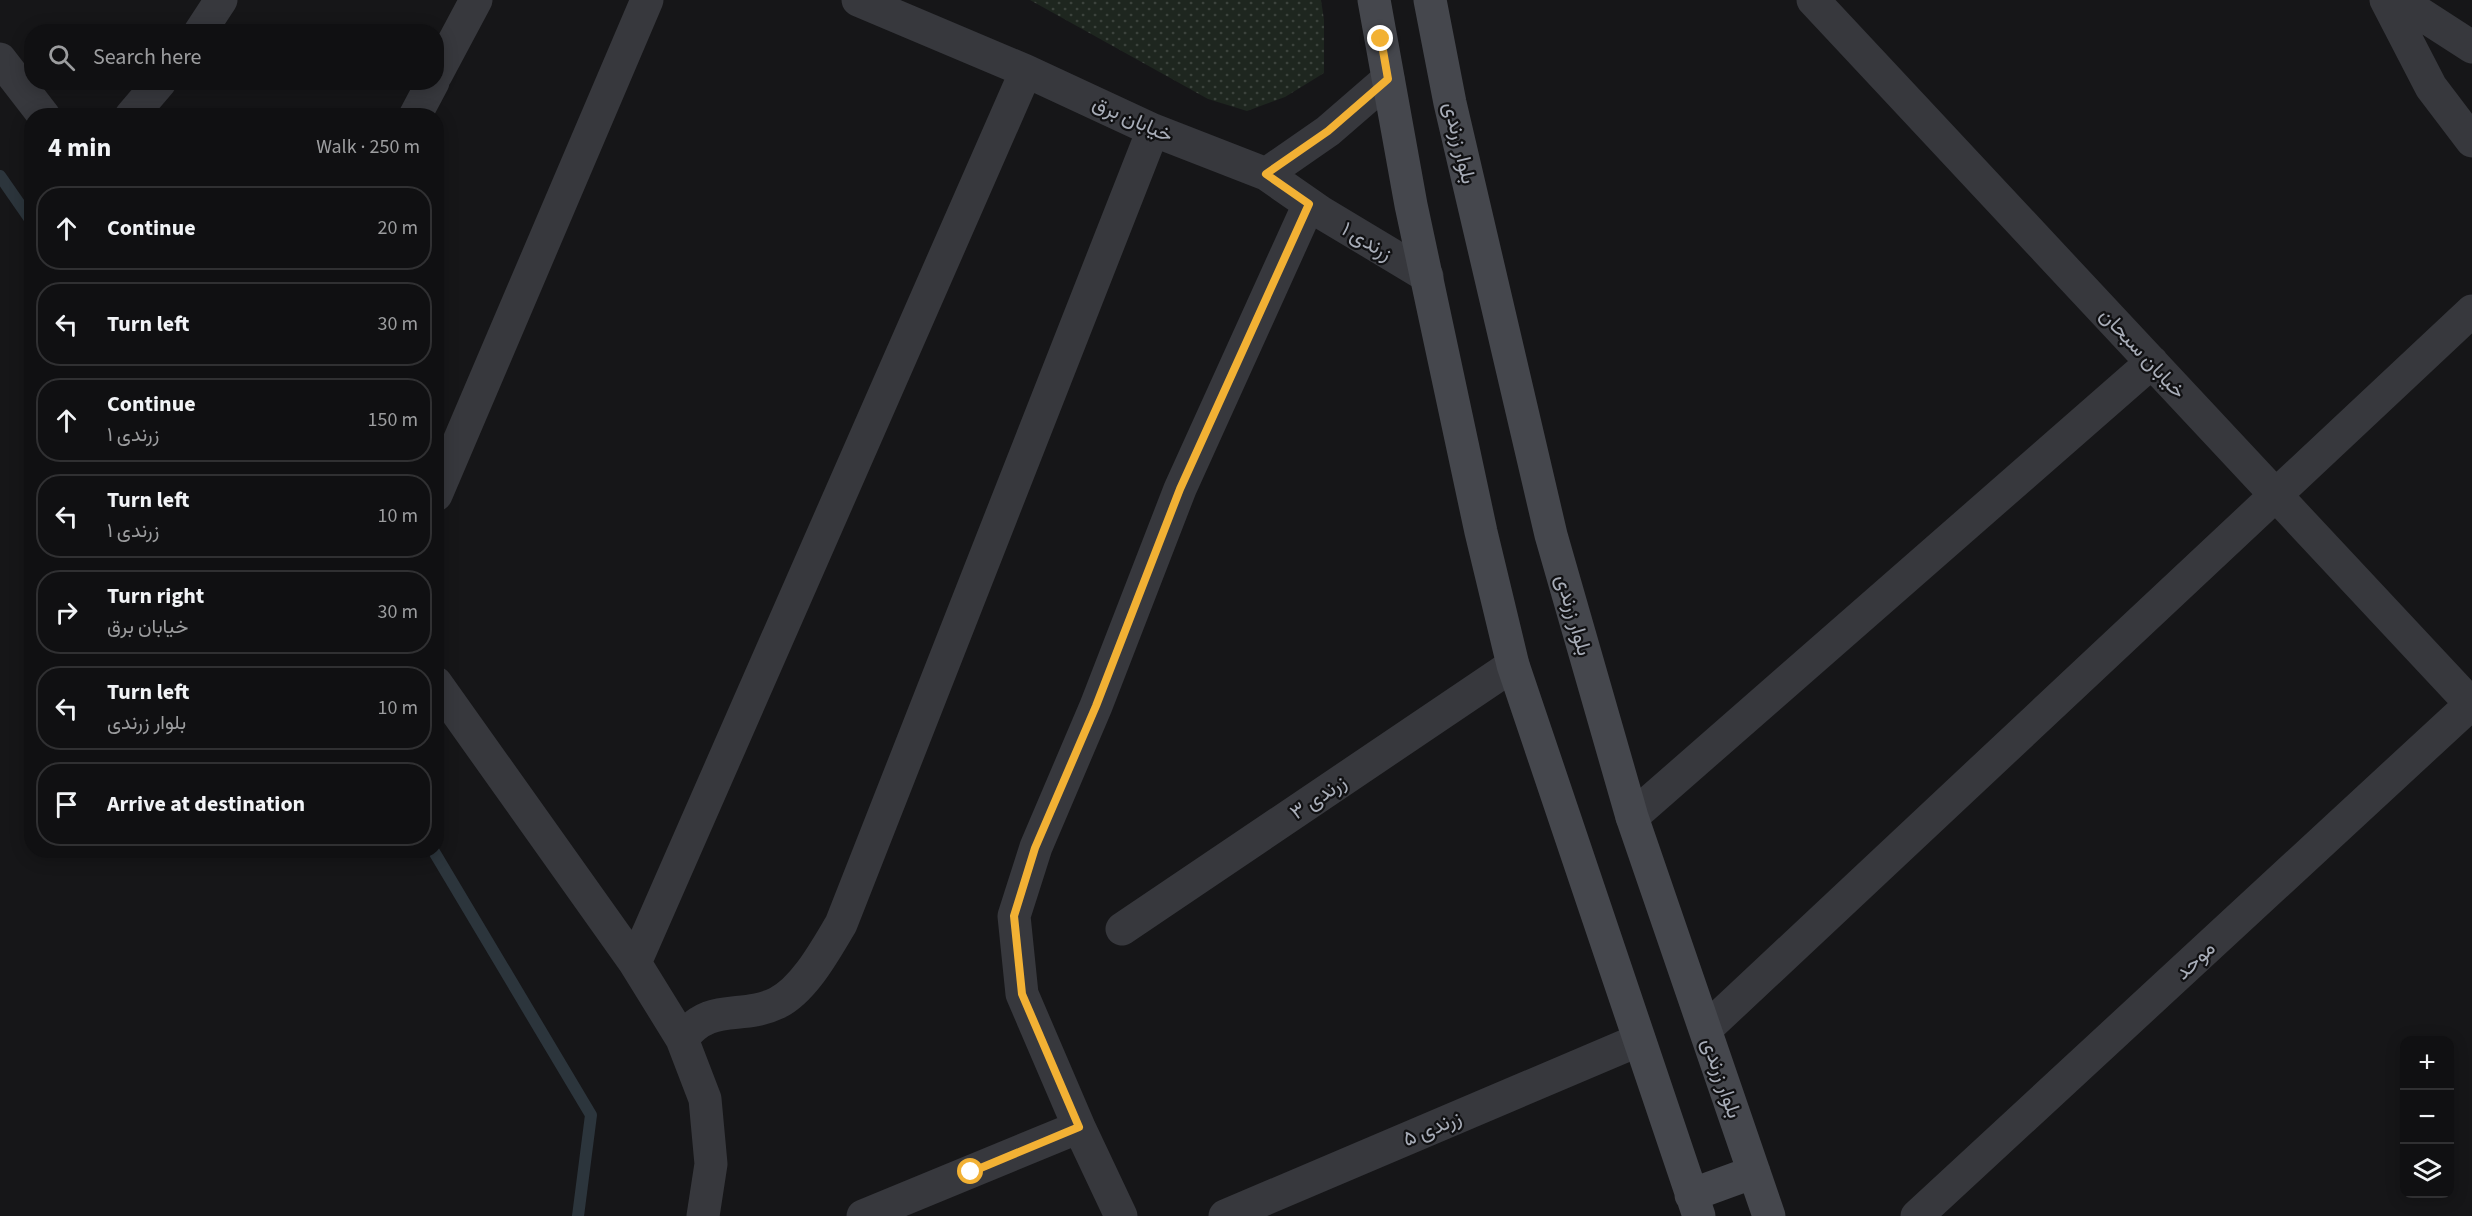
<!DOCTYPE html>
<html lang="en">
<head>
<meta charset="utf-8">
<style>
  body { margin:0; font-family:"Source Sans 3",Vazirmatn,sans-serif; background:#1e1e20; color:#f1f3f6 }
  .controls { position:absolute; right:18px; bottom:18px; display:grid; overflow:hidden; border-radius:12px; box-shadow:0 3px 15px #0003 }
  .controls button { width:54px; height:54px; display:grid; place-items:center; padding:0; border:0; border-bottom:2px solid #303032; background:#101012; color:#f1f3f6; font:30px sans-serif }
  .stop { position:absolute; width:18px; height:18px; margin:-14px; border:4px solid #f2b134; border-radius:50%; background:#fff }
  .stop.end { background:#f2b134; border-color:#fff; box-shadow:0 2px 6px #0008 }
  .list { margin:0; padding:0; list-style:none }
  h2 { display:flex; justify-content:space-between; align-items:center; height:78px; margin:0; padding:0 24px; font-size:26px }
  h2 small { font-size:20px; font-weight:400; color:#9c9d9f }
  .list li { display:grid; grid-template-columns:39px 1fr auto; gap:18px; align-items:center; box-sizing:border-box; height:84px; margin:0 12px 12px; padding:0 12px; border:2px solid #303032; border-radius:24px }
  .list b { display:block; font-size:22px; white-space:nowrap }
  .list p { margin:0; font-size:20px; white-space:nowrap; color:#9c9d9f }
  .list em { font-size:20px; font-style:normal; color:#9c9d9f }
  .icon { flex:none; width:33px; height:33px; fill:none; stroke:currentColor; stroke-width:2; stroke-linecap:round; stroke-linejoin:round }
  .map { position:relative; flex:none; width:2472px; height:1216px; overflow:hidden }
  .search { position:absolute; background:#101012; box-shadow:0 3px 15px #0003; left:24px; top:24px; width:420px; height:66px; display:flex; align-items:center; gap:15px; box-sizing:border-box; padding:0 21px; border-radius:24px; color:#9c9d9f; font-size:22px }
  .panel { position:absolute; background:#101012; box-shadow:0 3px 15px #0003; left:24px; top:108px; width:420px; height:750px; border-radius:24px }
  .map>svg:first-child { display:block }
</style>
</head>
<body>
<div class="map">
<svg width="2472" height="1216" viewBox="0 0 2472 1216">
  <defs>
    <pattern id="park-dots" width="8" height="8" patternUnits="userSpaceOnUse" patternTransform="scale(1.5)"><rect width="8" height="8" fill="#1e261f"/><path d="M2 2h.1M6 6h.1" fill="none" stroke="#3c433d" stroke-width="1.8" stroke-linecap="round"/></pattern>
  </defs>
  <rect width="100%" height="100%" fill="#161618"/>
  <path fill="url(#park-dots)" d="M1030 0H1321L1324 20V73L1285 97 1247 111 1208 99Z"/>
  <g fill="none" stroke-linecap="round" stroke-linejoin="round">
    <path stroke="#2c353c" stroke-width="12" d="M0 176 32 222
      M433 850 591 1115 578 1216"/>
    <path stroke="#37383d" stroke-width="33" d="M858 0 1026 71 1153 130 1266 174 1322 213 1427 276
      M1813 0 2472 705
      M200 32 221 0
      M0 59 44 116
      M436 75 476 0
      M131 116 160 82
      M415 116 433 82
      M1266 174 1328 131 1388 79
      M436 495 647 0
      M436 683 635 963 682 1039 705 1099 711 1164 703 1216
      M1632 817 2152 362
      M1122 929 1513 665
      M635 963 1026 71
      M1706 1029 2472 311
      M682 1039C711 1001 740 1021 777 1003 804 990 826 949 841 924L1153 130
      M863 1216 1079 1127
      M1121 1216 1079 1127 1022 994 1014 916 1036 847 1096 706 1180 489 1309 204
      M1225 1216 1639 1040
      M1917 1216 2472 703"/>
    <path stroke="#37383d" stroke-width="33" d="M2386 0 2431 87 2472 141
      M2399 0 2472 47"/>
    <path stroke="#45474d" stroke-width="33" d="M1374 0 1411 205 1481 532 1513 665 1699 1216
      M1430 0 1450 103 1551 535 1632 817 1769 1216
      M1691 1195 1754 1172"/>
  </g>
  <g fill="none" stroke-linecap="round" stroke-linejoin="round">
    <path stroke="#f2b134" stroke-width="8" d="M971 1172 1079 1127 1022 994 1014 916 1035 848 1096 706 1180 489 1309 204 1266 174 1328 131 1388 79 1381 39"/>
  </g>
  <g text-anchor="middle" stroke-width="4.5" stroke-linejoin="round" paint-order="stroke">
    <g font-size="21" fill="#a8adb8" stroke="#111113">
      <text transform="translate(1133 119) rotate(24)" y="7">خیابان برق</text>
      <text transform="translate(1460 143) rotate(77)" y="7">بلوار زرندی</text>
      <text transform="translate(1367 241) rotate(31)" y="7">زرندی ۱</text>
      <text transform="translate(2143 353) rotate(47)" y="7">خیابان سبحان</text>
      <text transform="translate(1574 615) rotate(74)" y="7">بلوار زرندی</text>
      <text transform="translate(1318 797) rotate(-34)" y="7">زرندی ۳</text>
      <text transform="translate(2195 960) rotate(-43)" y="7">موحد</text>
      <text transform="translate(1722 1078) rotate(71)" y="7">بلوار زرندی</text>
      <text transform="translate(1432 1128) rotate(-23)" y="7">زرندی ۵</text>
    </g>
  </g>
</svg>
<div class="controls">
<button>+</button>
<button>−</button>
<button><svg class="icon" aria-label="layers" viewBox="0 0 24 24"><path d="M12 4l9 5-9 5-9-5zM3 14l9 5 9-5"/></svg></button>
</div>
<div class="stop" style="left:971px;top:1172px"></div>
<div class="stop end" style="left:1381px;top:39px"></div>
<div class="search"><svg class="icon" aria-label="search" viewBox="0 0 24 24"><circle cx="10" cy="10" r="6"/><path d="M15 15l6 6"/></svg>Search here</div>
<section class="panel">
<h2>4 min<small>Walk · 250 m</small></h2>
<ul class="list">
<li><svg class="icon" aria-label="ahead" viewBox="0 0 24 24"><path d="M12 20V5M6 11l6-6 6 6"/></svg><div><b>Continue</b></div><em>20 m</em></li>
<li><svg class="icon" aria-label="left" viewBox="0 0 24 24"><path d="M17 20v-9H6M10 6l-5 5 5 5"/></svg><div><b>Turn left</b></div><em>30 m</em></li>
<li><svg class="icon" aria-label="ahead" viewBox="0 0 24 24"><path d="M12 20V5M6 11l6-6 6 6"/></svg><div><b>Continue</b><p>زرندی ۱</p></div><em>150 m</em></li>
<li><svg class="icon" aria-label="left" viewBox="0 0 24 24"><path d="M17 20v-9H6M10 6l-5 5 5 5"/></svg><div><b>Turn left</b><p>زرندی ۱</p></div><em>10 m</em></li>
<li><svg class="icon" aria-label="right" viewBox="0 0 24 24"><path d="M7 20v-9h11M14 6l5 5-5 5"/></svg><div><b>Turn right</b><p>خیابان برق</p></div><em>30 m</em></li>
<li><svg class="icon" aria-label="left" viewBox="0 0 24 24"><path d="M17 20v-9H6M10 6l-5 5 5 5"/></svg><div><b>Turn left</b><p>بلوار زرندی</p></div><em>10 m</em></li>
<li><svg class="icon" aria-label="arrive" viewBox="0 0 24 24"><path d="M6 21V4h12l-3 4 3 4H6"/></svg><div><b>Arrive at destination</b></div></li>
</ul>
</section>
</div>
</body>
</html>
